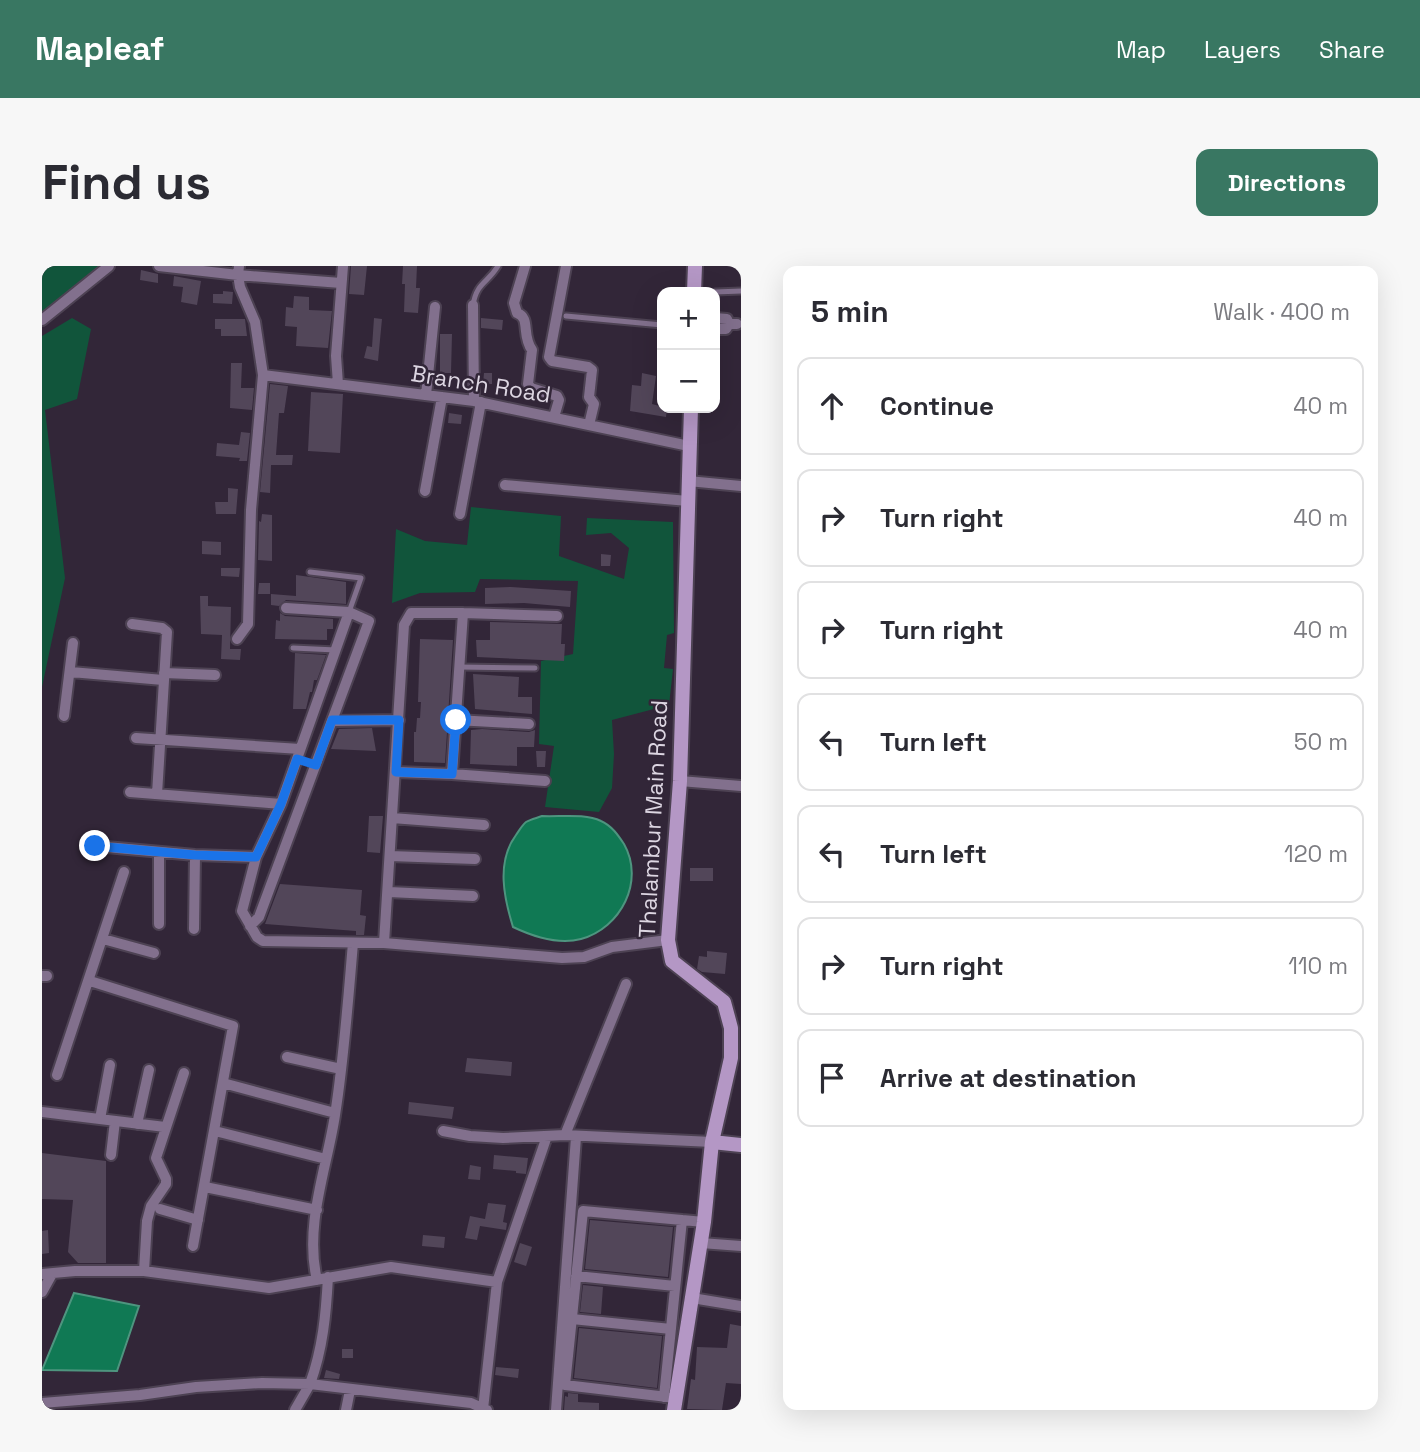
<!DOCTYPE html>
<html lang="en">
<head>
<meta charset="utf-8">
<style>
  body { margin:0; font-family:"Space Grotesk",sans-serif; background:#f7f7f7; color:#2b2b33 }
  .controls { position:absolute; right:21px; top:21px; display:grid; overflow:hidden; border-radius:14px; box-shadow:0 7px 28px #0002 }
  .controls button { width:63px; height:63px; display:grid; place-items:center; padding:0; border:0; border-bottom:2px solid #e1e1e2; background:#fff; color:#2b2b33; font:35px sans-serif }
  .stop { position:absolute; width:21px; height:21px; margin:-16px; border:5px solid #1a73e8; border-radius:50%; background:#fff }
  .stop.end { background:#1a73e8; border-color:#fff; box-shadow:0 2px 7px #0008 }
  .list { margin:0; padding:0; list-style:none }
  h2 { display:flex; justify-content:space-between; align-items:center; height:91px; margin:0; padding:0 28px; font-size:30px }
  h2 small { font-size:23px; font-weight:400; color:#7c7c81 }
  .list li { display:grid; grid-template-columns:46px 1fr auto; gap:21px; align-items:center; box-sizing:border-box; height:98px; margin:0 14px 14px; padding:0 14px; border:2px solid #e1e1e2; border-radius:14px }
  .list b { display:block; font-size:26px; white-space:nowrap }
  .list em { font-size:23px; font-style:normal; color:#7c7c81 }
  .icon { flex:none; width:38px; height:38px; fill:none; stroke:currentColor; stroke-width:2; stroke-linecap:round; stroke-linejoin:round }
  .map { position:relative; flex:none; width:699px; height:1144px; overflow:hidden; border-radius:14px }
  header { display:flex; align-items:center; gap:42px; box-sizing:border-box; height:98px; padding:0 35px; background:#397762; color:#fff }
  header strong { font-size:33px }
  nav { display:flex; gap:38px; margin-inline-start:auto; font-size:24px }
  .intro { display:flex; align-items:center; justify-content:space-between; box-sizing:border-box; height:168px; padding:0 42px }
  h1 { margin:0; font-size:49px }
  .button { padding:18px 32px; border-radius:14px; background:#397762; color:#fff; font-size:24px; font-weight:700 }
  main { display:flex; gap:42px; padding:0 42px }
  aside { flex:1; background:#fff; border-radius:14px; box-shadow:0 7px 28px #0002 }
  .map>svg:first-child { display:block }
</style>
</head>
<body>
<header>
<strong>Mapleaf</strong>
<nav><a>Map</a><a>Layers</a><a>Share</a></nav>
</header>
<div class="intro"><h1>Find us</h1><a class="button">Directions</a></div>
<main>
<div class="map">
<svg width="699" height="1144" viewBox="0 0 699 1144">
  <rect width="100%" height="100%" fill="#322638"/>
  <path fill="#11553b" d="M0 0H59L0 47Z
    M30 52 49 63 35 133 3 144 23 312 0 421V70Z
    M429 241 519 250 517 290 582 313 587 282 569 267 544 269 545 252 631 256 632 367 625 369 622 402 631 403 627 439 570 454 572 488 570 522 557 546 503 541 512 480 497 478 499 395 531 388 536 315 438 313 433 326 378 327 350 337 354 263 383 275 425 279Z"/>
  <path fill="#107954" stroke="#4e957f" stroke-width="2" d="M500 550C518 551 543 547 559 555 570 560 576 569 582 578 603 615 579 662 539 673 516 679 492 671 471 661 462 632 454 596 474 569 477 565 480 559 484 556 489 553 495 552 500 550Z
    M32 1027 97 1040 75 1105 0 1104Z"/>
  <path fill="#524659" d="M309 0H325L322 29 307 28Z
    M361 0H375L374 22H378L376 47 362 46 363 18H360Z
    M99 4 116 8V17L98 14Z
    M132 10 159 15 155 39 139 36 141 21 131 20Z
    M181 25 191 26 190 38 171 37V28H181Z
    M252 30 267 31V44L290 45 286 82 254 80 255 61 243 60 244 41 251 42Z
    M332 52 340 53 336 95 322 92 325 80 330 81Z
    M439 52 461 54 460 64 439 62Z
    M173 53H203L205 70H179V63H173Z
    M398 68H410L409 107H398Z
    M189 97H200L199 122H212L210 144 188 142Z
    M442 107H450V118H441Z
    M600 107 614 110 610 138 625 142 624 151 588 145 590 119 599 120Z
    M228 118 246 120 242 147H237L234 189H251L250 199H229L228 227 218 226Z
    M269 126 301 128 298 187 266 185Z
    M407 147 420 149 419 158 406 157Z
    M199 166 208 167 205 195H197L198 192 174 190 175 177 197 179Z
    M186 222 196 223 194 248H174L173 236H186Z
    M220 248 230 249V295L216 294 217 255 219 256Z
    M160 275 179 276V289L160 288Z
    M559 288 569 289 568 300H559Z
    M179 302H198L197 311 179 310Z
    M254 309 304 316V338L244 334 237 340 229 339V328L254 330Z
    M217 317H228V328H216Z
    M469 321 529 325 528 341 482 337 443 338V322Z
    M158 330H166V340L189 341 188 383H199L198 394 179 393 180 369 159 368Z
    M238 347 243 350 291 353V363H285V374L233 373 234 354 238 355Z
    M448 356 520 358 519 378H523L522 395 435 391 434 374H448Z
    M378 373 411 374 403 497 372 496V466H374L375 452H378L379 436H376Z
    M253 387 284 389 275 414H272L270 426H268L264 443H251Z
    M431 408 477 411 476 431H490V448L433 443Z
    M330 462 334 485 289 483 297 463Z
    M440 463 487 466 493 464 492 481H475V500L428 498 429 464Z
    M494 485H504L503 501H495Z
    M327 550H341L338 587 325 586Z
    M648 602H671V615H648Z
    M238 618 320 624 318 649 324 650 322 669H314V665L223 658Z
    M665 685 685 687 683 708 660 706 655 703 657 690 665 691Z
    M425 792 470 796 469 810 423 806Z
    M367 836 412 841 410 853 366 848Z
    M0 887 64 895V997H36L26 986 31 934 0 933Z
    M452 889 486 892 484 908 474 907V905L451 903Z
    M428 899 439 901 438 914 426 913Z
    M446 937 464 939 461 956 465 957 464 964 438 960 435 974 423 972 428 950 443 953Z
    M548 954 631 961 626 1011 543 1003Z
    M6 964 7 987 0 988V965Z
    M381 969 403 971 402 982 380 980Z
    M478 977 490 981 484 1000 472 996Z
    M541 1019 561 1021 559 1048 538 1046Z
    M688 1058 699 1060V1118L684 1117 680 1144 645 1143 649 1113 653 1114 655 1081 685 1082Z
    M537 1062 620 1070 615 1122 532 1112Z
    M300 1083H311V1092H300Z
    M454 1101 477 1103 476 1112 453 1109Z
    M284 1104 298 1108 297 1113 282 1112Z
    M526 1127 536 1128V1136L557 1137V1144H522L523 1130 526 1131Z"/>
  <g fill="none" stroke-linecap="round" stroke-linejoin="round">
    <defs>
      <path id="lane" d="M673 26 699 25
        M431 39C435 16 445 18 456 0
        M524 50 620 59
        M268 306 319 312 307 346
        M251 382 294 384
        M417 401 493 402"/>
      <path id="street" d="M117 0 196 9 198 21 213 56 221 109 209 244 206 358 195 373
        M197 0 196 9 299 17
        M483 0 472 37 475 47C489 52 479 69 490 84L486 118 489 122 515 130 517 134 512 151
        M524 0 507 91 510 95 546 101 550 104 547 131 552 138 547 159
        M431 39 432 135
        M673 52 685 53 687 58H695
        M0 54 67 0
        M673 63H684L687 58
        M221 109 432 135 647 180
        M296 118 294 90 301 0
        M384 129 393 41
        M646 215 699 220
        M463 219 646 235
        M383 225 400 131
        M418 248 439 136
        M307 346 239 538 214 591 200 645 215 671 221 675 342 677
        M421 347 515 350
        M90 358 120 362 125 366 115 528
        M29 406 121 414
        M122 407 173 409
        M22 450 31 377
        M414 454 487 458
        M290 455 357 454
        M94 472 258 483
        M354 506 410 508 421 347H369L362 359 342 677 520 692 542 691 570 681 626 674
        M410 508 503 515
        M638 515 699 520
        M88 526 239 538
        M350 552 442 559
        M53 580 153 589 214 591
        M348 590 433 593
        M347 626 431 630
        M117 658V586
        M208 660 217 651 327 355 307 346 244 342
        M152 663 153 589
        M61 673 112 687
        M0 710H5
        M48 715 191 760 151 980
        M245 791 299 803
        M15 809 82 606
        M181 817 293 847
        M0 846 123 861
        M58 853 68 799
        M95 858 107 804
        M173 865 284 893
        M401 865 428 870 461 872 523 869 670 876
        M523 869 584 718
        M69 889 73 855
        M163 921 275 944
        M118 943 156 954
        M659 977 699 980
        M102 1005 105 955 109 940 124 918V913L114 892 142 807
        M0 1008 33 1005H102L227 1022 349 1001 455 1016
        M534 1010 633 1020
        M275 1014C262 959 285 902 293 849 302 792 306 735 311 677
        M0 1026 10 1008
        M650 1032 699 1040
        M530 1053 629 1063
        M622 1131 640 954
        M634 1132 523 1119 541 945 662 956
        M0 1137 98 1129 154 1121 220 1117 268 1118C281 1082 284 1048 286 1011
        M441 1143 455 1016 505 870
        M253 1144 268 1118 429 1137 445 1144
        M304 1144 308 1124
        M514 1144 534 871"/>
      <path id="secondary" d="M652 26 653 0
        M670 876 699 879
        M632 1144 662 956 670 876 689 792V762L682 736 630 695 626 674 638 515 649 142"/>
    </defs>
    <use href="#lane" stroke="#4d4253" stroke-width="9"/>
    <use href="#street" stroke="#4d4253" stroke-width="14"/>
    <use href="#secondary" stroke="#4d4253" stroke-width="18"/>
    <use href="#lane" stroke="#82708d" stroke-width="5"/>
    <use href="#street" stroke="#82708d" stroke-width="10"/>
    <use href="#secondary" stroke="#b497c5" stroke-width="14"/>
  </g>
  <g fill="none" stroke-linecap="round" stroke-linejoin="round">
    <path stroke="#1a73e8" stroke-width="9" d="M53 580 153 589 214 591 239 538 255 493 274 499 290 454H357L354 506 410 508 414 454"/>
  </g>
  <g text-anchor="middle" stroke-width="5" stroke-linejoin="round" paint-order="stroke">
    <g font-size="23" fill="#ddd6e2" stroke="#322638">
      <text transform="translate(439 118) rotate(9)" y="8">Branch Road</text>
      <text transform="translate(611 553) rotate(-87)" y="8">Thalambur Main Road</text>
    </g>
  </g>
</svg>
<div class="controls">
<button>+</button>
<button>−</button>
</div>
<div class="stop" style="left:414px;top:454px"></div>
<div class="stop end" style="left:53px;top:580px"></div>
</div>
<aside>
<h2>5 min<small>Walk · 400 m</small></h2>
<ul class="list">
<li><svg class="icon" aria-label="ahead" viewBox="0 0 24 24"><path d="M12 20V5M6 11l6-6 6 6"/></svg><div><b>Continue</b></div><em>40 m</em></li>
<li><svg class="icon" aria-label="right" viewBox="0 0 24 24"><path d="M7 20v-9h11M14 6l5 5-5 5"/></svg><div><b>Turn right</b></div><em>40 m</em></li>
<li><svg class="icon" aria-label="right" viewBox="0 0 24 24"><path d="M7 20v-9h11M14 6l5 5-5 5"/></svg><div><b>Turn right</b></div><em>40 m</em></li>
<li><svg class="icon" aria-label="left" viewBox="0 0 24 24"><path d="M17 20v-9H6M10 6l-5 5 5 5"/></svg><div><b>Turn left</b></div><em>50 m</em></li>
<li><svg class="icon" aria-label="left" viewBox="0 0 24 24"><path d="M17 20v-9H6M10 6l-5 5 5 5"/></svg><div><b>Turn left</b></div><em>120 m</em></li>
<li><svg class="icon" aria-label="right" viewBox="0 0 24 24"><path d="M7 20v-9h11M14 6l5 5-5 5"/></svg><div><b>Turn right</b></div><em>110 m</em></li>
<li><svg class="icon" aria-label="arrive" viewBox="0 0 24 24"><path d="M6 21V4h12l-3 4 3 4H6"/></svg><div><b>Arrive at destination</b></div></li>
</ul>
</aside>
</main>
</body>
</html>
